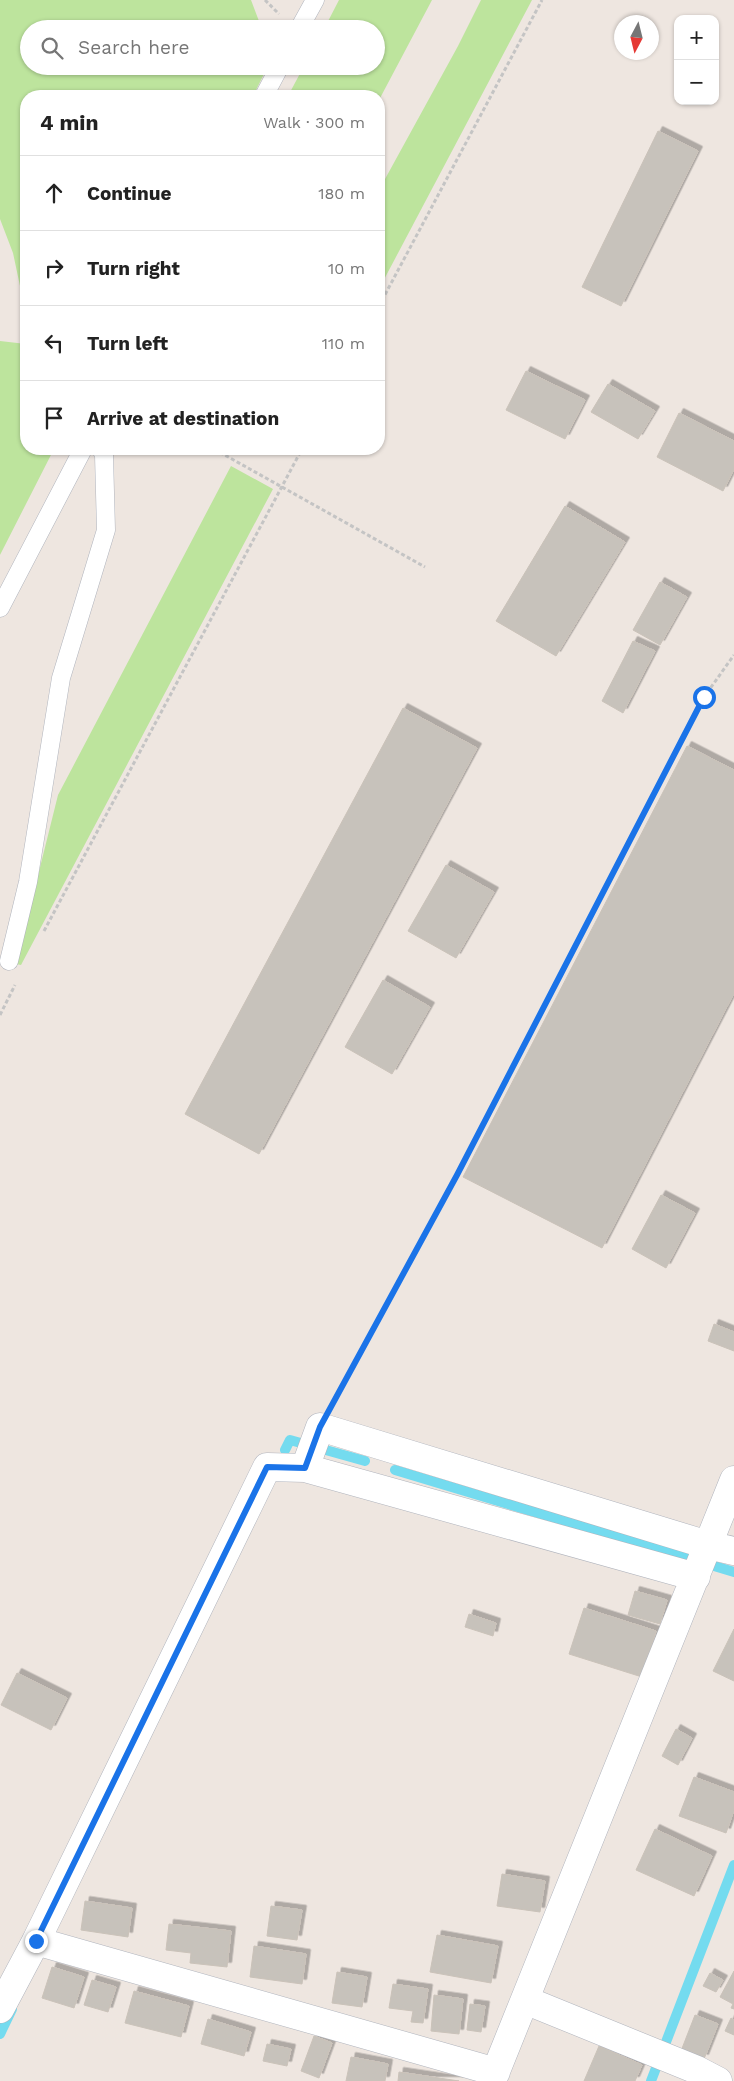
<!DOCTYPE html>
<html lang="en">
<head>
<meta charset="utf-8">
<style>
  body { margin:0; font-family:"Work Sans",sans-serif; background:#f2f2f2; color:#222 }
  .controls { position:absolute; right:15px; top:15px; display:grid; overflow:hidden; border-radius:10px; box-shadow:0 1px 4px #0004 }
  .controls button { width:45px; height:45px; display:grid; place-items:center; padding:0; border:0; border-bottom:1px solid #e0e0e0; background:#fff; color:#222; font:25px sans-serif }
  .compass { position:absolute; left:614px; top:15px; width:45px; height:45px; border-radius:50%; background:#fff; box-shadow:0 1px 4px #0004; rotate:187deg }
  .stop { position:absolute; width:15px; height:15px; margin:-11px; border:4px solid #1a73e8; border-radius:50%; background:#fff }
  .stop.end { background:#1a73e8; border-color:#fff; box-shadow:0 1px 5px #0008 }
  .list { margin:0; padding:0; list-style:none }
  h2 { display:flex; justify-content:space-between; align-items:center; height:65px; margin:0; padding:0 20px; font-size:21px }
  h2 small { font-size:16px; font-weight:400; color:#767676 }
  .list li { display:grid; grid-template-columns:32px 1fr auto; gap:15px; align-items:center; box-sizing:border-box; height:75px; padding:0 20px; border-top:1px solid #e0e0e0 }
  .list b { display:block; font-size:19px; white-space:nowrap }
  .list em { font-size:16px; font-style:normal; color:#767676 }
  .icon { flex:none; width:28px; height:28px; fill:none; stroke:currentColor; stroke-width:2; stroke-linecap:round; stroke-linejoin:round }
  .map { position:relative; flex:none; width:734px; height:2081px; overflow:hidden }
  .search { position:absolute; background:#fff; box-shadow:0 1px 4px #0004; left:20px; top:20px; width:365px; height:55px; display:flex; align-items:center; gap:12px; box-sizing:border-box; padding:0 18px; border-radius:28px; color:#767676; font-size:19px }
  .panel { position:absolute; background:#fff; box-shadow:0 1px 4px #0004; left:20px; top:90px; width:365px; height:365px; border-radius:20px }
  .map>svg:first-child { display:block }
</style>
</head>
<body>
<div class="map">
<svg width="734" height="2081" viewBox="0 0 734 2081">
  <defs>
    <filter id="shadow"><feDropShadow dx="4.5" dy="-4.5" stdDeviation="0" flood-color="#0004"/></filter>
  </defs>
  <rect width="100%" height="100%" fill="#eee6e0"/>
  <path fill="#bde49d" d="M0 0H251L262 29H29V66H268L253 96H26V303L23 300 13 253 0 219Z
    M339 0H432L379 100V96H288L304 66H376V29H324Z
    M481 0H532L379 289V190L458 46Z
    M0 341 26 344V449H54L0 555Z
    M231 466 273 489 21 965 16 964 58 795Z"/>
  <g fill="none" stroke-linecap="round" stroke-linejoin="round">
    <path stroke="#74dbef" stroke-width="10" d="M285 1450 290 1440 365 1461
      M395 1470 734 1572
      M0 2034 12 2009
      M651 2081 734 1865"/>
  </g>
  <path fill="#c7c2bb" stroke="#cac2b9" filter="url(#shadow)" d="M658 131 698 151 621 306 582 287Z
    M526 371 585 400 565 439 506 410Z
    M608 384 655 411 638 439 591 412Z
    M679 413 734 441V469L723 491 657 457Z
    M565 506 625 542 556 656 496 621Z
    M660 582 687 597 660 645 633 630Z
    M633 641 655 651 623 713 602 701Z
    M403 708 477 748 259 1154 185 1114Z
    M687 746 734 770V993L602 1248 463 1177Z
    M446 865 494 892 456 958 408 931Z
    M383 980 430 1007 392 1074 345 1047Z
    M661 1195 695 1213 666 1268 632 1249Z
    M714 1324 734 1332V1351L708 1341Z
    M635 1591 667 1600 660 1624 628 1615Z
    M584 1608 656 1631 642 1677 569 1654Z
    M469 1614 496 1623 493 1636 465 1627Z
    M734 1629V1681L713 1671Z
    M17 1673 67 1698 51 1730 1 1705Z
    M676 1729 692 1738 678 1765 662 1756Z
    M694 1777 734 1792V1810L726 1833 679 1816Z
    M655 1829 712 1856 694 1896 636 1870Z
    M502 1874 545 1881 540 1912 497 1906Z
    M85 1901 132 1908 128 1937 81 1930Z
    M271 1906 302 1910 297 1940 267 1936Z
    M169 1924 231 1931 227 1967 190 1963 191 1953 166 1950Z
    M437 1935 498 1946 491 1983 430 1972Z
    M254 1946 306 1954 302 1984 250 1977Z
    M52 1967 84 1977 74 2008 42 1998Z
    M734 1971V2009L731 2008 733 2004 720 1997Z
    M337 1972 367 1977 362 2007 332 2003Z
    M710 1973 723 1980 716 1992 703 1986Z
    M92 1980 116 1987 108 2012 84 2005Z
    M393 1984 428 1989 423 2023 411 2022 413 2011 389 2008Z
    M134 1991 189 2006 181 2037 125 2023Z
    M434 1995 463 1999 459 2034 431 2031Z
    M470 2004 485 2006 481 2032 467 2030Z
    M695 2015 718 2024 704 2059 681 2051Z
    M731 2018 734 2020V2035L725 2031Z
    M208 2019 251 2032 244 2056 201 2044Z
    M314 2036 332 2043 319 2078 301 2071Z
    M267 2044 291 2049 287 2066 263 2061Z
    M599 2046 642 2065 635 2081H584Z
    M351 2057 388 2064 385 2081H346Z
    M399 2072 459 2081H398Z"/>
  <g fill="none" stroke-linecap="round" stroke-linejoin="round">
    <defs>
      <path id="service" d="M299 29 315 0
        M264 96 280 66
        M0 608 83 449
        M9 961 28 882 61 678 106 530 104 455 101 449"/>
      <path id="minor" d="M305 1468 320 1427 708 1545 734 1551
        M36 1941 496 2072
        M525 2000 697 2070 718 2081
        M0 2009 36 1941 267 1467 305 1468 696 1577
        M492 2081 734 1480"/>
    </defs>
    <use href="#service" stroke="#b0b4bd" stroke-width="19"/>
    <use href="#minor" stroke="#b0b4bd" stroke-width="29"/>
    <path stroke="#c4c4c4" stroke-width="3" stroke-dasharray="4 2.5" stroke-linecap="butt" d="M265 0 279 14
      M379 306 542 0
      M214 449 425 567
      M44 931 302 449
      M0 1015 15 985
      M334 1400 457 1175 704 697 734 655"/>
    <use href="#service" stroke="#fff" stroke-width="18"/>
    <use href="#minor" stroke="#fff" stroke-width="28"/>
  </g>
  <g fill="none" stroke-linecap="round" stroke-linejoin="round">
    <path stroke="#1a73e8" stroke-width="6" d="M36 1941 267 1467 305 1468 320 1427 457 1175 704 697"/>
  </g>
</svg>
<div class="controls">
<button>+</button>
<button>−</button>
</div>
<svg class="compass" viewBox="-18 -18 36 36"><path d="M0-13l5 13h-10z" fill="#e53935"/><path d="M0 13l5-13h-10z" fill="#767676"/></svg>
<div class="stop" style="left:704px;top:697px"></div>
<div class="stop end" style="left:36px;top:1941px"></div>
<div class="search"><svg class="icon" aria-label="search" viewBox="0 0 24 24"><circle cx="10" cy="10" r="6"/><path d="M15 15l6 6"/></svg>Search here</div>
<section class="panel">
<h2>4 min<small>Walk · 300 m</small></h2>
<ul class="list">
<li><svg class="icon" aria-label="ahead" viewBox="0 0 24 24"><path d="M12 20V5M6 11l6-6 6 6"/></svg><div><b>Continue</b></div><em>180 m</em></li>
<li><svg class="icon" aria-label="right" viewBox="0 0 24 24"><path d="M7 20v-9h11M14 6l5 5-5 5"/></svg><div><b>Turn right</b></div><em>10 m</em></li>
<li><svg class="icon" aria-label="left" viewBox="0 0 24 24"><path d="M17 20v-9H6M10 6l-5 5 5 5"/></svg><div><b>Turn left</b></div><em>110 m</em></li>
<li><svg class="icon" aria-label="arrive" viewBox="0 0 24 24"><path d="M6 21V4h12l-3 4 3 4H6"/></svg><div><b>Arrive at destination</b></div></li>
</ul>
</section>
</div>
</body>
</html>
